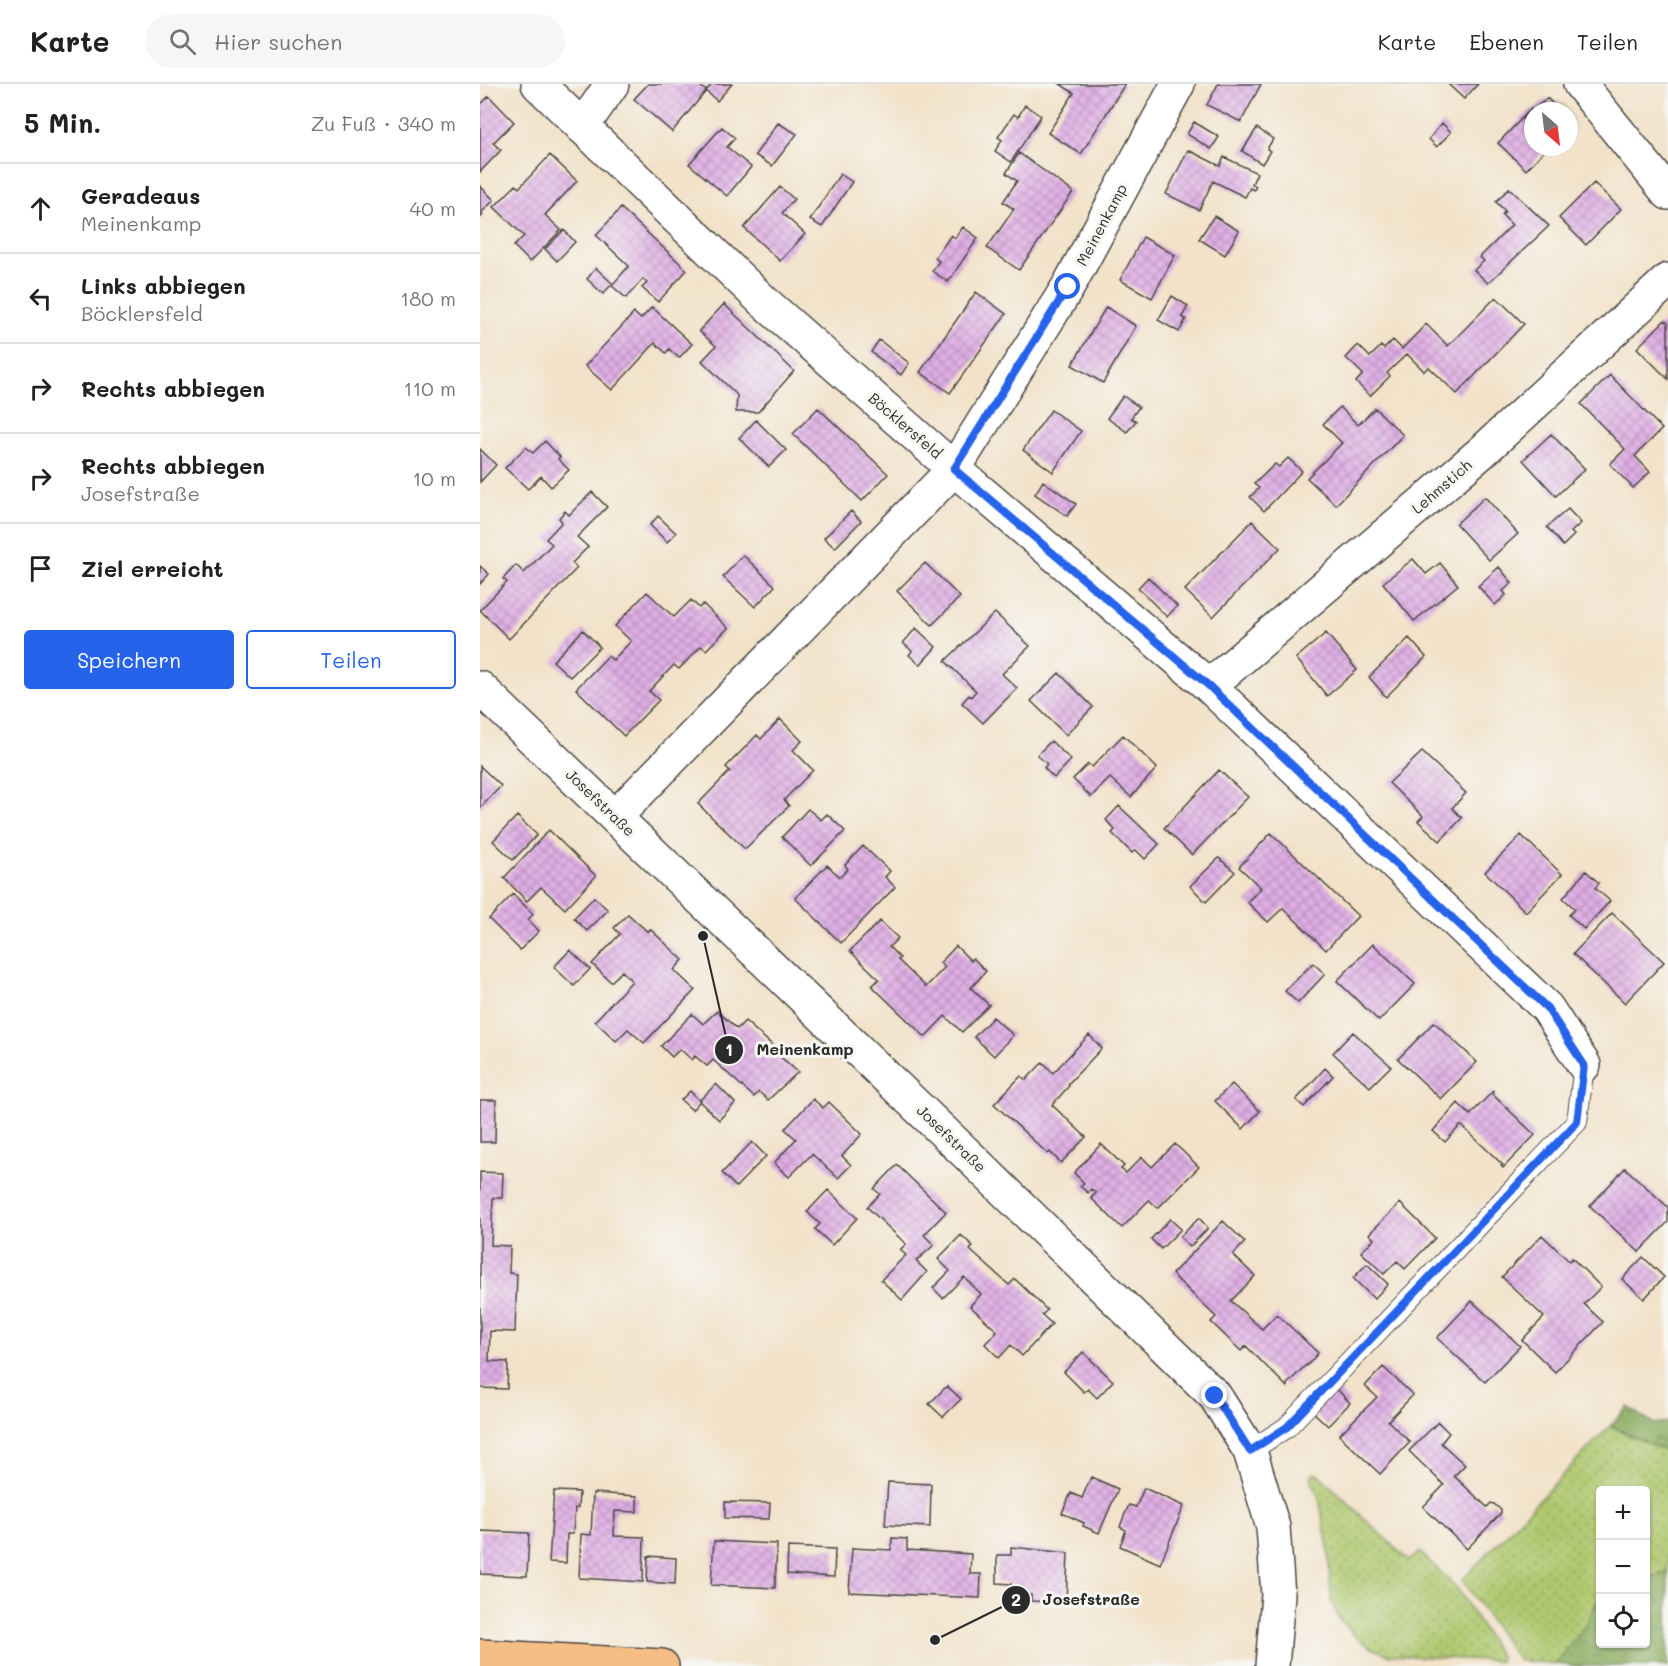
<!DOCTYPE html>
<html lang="de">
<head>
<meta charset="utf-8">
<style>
  body { margin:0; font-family:Mali,sans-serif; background:#f6f6f6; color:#202124 }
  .controls { position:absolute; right:18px; bottom:18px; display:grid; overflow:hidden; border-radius:6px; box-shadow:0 2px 4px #0004 }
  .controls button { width:54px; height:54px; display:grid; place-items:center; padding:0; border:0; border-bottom:2px solid #e0e0e0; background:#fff; color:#202124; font:30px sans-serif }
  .compass { position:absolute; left:1044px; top:18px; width:54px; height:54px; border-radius:50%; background:#fff; box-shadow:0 2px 4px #0004; rotate:152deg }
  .stop { position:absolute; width:18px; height:18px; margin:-14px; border:4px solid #2563eb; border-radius:50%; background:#fff }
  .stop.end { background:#2563eb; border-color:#fff; box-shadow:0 2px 6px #0008 }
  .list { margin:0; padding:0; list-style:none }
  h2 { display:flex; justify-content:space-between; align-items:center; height:78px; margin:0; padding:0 24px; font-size:26px }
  h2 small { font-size:20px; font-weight:400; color:#757577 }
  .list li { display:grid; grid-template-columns:39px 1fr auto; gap:18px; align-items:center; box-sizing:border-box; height:90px; padding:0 24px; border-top:2px solid #e0e0e0 }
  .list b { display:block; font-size:22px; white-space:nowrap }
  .list p { margin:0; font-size:20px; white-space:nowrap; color:#757577 }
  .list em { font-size:20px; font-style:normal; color:#757577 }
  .actions { display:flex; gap:12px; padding:18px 24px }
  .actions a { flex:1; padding:14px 0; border:2px solid #2563eb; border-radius:6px; text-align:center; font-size:21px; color:#2563eb }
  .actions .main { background:#2563eb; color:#fff }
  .icon { flex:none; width:33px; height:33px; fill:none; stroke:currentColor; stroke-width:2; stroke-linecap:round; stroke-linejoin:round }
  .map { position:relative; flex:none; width:1188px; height:1582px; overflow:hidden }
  header { display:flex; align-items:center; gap:36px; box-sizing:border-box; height:84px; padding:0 30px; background:#fff; border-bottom:2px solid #e0e0e0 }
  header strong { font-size:28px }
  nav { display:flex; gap:33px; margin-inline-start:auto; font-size:21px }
  .search { width:420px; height:54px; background:#f6f6f6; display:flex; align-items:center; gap:15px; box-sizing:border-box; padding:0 21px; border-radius:33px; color:#757577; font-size:22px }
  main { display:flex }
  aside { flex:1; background:#fff }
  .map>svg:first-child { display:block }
</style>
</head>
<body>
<header>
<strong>Karte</strong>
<div class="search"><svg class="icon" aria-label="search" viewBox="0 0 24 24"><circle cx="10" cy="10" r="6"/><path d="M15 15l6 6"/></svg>Hier suchen</div>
<nav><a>Karte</a><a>Ebenen</a><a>Teilen</a></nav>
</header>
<main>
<aside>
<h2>5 Min.<small>Zu Fuß · 340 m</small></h2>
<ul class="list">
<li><svg class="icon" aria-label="ahead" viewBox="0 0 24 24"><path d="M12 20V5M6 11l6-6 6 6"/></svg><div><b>Geradeaus</b><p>Meinenkamp</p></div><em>40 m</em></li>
<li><svg class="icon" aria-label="left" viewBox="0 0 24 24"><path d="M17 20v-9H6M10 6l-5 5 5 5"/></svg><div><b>Links abbiegen</b><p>Böcklersfeld</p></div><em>180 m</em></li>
<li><svg class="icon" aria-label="right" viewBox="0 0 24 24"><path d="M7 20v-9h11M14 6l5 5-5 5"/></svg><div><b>Rechts abbiegen</b></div><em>110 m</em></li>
<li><svg class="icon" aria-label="right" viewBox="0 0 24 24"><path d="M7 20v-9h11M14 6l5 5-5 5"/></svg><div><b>Rechts abbiegen</b><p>Josefstraße</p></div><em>10 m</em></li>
<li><svg class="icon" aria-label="arrive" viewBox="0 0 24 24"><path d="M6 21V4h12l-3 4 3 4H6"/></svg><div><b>Ziel erreicht</b></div></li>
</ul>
<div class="actions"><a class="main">Speichern</a><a>Teilen</a></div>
</aside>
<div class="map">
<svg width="1188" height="1582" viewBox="0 0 1188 1582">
  <defs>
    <pattern id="green-dots" width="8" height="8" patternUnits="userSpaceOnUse" patternTransform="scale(1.5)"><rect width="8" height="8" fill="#afc86e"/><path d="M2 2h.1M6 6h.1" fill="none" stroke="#8fa35b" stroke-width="1.8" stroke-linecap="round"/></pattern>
    <pattern id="forest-crowns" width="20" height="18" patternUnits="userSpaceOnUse" patternTransform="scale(1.5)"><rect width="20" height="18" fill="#8bac61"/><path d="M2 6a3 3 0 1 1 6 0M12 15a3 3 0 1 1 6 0" fill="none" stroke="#728c50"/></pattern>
    <pattern id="building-cross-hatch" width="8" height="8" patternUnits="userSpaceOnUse" patternTransform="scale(1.5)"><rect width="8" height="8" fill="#e0afe5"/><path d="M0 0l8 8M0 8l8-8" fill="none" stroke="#b68fba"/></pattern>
  </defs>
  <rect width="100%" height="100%" fill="#f6f6f2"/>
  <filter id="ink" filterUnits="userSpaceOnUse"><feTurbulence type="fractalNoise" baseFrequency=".0167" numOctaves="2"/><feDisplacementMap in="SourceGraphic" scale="12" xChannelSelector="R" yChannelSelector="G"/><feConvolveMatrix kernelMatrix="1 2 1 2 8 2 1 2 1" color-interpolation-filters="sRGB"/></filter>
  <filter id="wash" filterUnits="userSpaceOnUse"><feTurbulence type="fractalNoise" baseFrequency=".008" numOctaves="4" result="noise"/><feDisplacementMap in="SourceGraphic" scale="24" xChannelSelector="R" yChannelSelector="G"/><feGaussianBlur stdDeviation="1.35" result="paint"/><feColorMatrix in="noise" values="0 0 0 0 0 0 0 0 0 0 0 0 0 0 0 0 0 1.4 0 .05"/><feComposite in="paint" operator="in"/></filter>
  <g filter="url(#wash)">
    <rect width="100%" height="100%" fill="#f2e2c9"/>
    <path fill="url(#green-dots)" stroke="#6d7a4c" stroke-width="1.5" d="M1130 1342 1188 1368V1489L1166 1493V1406H1120V1513L1104 1544 1075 1580 1038 1576 982 1496Z
      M833 1389 839 1391 929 1477 940 1468 977 1504 1020 1572V1577L909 1571 891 1564 875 1552 858 1533 851 1516 848 1463 839 1415 831 1394Z"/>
    <path fill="url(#forest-crowns)" stroke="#5b6c46" stroke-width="1.5" d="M1148 1323 1174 1340 1188 1338V1368L1130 1342Z
      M1188 1489V1582H1095L1075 1580 1104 1544 1120 1513V1560H1166V1493Z"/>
    <g id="blocks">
      <path fill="url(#building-cross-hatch)" d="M168 0H218L226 7 192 48 154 15Z
        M232 0H252L237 17 226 7Z
        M580 0H645L601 70 568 49 594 9Z
        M738 0H781L761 38 727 21Z
        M968 0H998L984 15Z
        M9 12 34 38 13 59 21 66 0 88V21Z
        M1067 14 1080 27H1053Z
        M545 21 561 32 531 78 515 67 522 56 518 53 534 30 538 33Z
        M1051 25 1053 26V63H1068L1046 86 1018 59Z
        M714 38 739 53 731 65 707 50Z
        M298 39 317 50 292 82 275 71Z
        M962 39 971 48 957 63 949 55Z
        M242 43 255 54 247 63 271 83 247 112 209 80Z
        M777 44 793 55 787 65 790 67 782 80 762 67Z
        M708 66 740 82 744 73 777 89 772 100 776 102 774 106 770 104 765 113 733 97 719 126 686 110Z
        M539 69 593 108 539 186 507 164 534 125 523 118 537 97 526 89Z
        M70 71 97 97 65 131 81 146 50 178 34 162 44 152 14 123 36 101 39 104Z
        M360 90 372 98 342 143 330 136Z
        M1114 99 1141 125 1106 161 1079 134Z
        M0 102 14 116 1 129 3 131 0 134Z
        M300 103 314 115 302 129 325 150 300 177 264 144Z
        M1029 104 1069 142 1008 199 994 186 1004 177 1000 173 1032 141 1022 131 1025 127 1016 118Z
        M141 124 207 186 178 218 162 204 167 199 163 195 146 214 131 201 123 210 107 195 116 184 133 200 149 182 116 151Z
        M734 132 759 147 745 171 719 155Z
        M483 143 498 154 468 198 452 187 459 177 455 174 471 151 475 154Z
        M84 146 95 158 77 177 65 165Z
        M663 153 695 171 672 214 640 196Z
        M496 208 526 230 470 309 440 288Z
        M692 212 708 222 702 233 706 235 699 248 678 236Z
        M1016 213 1044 240 977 310 949 283 944 287 927 270 907 289 910 292 890 312 876 298 883 290 866 274 878 261 890 273 901 262 904 265 913 256 922 265 946 240 968 262Z
        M244 220 314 287 278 328H256L257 311 222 277 236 262 219 247Z
        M172 223 212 260 199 274 189 265 186 269 175 259 132 306 105 282 154 229 161 235Z
        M626 223 656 242 623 299 592 281Z
        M1185 236 1188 239V295L1157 264Z
        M399 256 429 279 421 291 391 268Z
        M1130 291 1182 345 1155 372 1170 388 1153 404 1130 380 1145 365 1101 320Z
        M643 312 659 323 651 334 656 337 647 348 627 334Z
        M860 323 878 341 895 324 923 351 856 421 827 394 862 359 843 340Z
        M338 324 408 390 382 417 313 350Z
        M571 326 601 347 573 388 543 366Z
        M276 336 306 366 289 383 259 354Z
        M1071 350 1105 385 1076 412 1043 376Z
        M65 357 80 373 78 375 89 386 71 403 61 392 48 405 25 384 46 363 53 369Z
        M0 365 16 381 0 398Z
        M808 374 822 387 784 427 770 413 779 404 774 400 795 380 799 383Z
        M563 397 596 420 587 432 555 410Z
        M112 408 127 423 97 453 108 463 92 479 97 484 29 555 0 526 27 498 23 495 36 481 44 489 72 460 66 455 82 438 79 434 85 427 89 431Z
        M1005 413 1038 450 1009 476 976 440Z
        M1088 425 1101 439 1091 448 1094 451 1083 462 1067 443Z
        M371 427 381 437 355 464 344 454Z
        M178 432 196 449 187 458 170 441Z
        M772 437 800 464 733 533 705 506Z
        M263 471 295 502 275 523 243 493Z
        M933 475 946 490 960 479 978 501 934 537 903 499Z
        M445 479 480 513 452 541 417 507Z
        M0 482 9 490 0 500Z
        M1019 483 1032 499 1023 507 1026 511 1015 521 998 502Z
        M668 493 697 522 687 533 658 504Z
        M167 508 194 533 211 516 219 524 223 520 248 544 226 566 221 562 199 585 194 581 169 607 179 616 144 652 96 605 128 572 133 576 151 557 135 542Z
        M515 529 550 562 522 590 537 604 503 639 482 619 489 611 491 613 496 607 465 577Z
        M436 544 456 563 440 581 429 571 432 567 423 559Z
        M103 546 120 563 90 593 73 577Z
        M846 549 877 586 847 612 816 574Z
        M929 554 946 573 906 613 889 593Z
        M579 589 613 623 586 651 551 617Z
        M300 635 322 657 313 666 333 686 304 716 309 722 265 765 218 720 250 687 246 683 277 651 281 655Z
        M643 651 677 684 651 713 630 694 611 713 593 695 608 680 612 683Z
        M571 657 591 676 574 694 564 684 567 680 557 671Z
        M942 668 986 709 972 724 982 734 960 757 938 737 943 732 909 699Z
        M0 682 21 702 0 724Z
        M739 686 768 713 712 771 684 744Z
        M639 722 679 760 665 775 656 766 652 769 632 749 635 746 626 736Z
        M328 725 341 736 347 730 365 747 331 782 302 753Z
        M37 732 57 751 33 776 13 757Z
        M69 746 116 792 85 825 61 803 47 817 24 794Z
        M791 749 878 832 846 866 803 824 788 838 767 818 781 804 759 783Z
        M1041 751 1082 790 1046 828 1005 788Z
        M383 762 410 787 405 793 415 803 361 859 315 814 347 781 360 793 368 785 365 781Z
        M739 774 755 788 726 818 710 802Z
        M1106 787 1119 799 1115 804 1130 817 1104 845 1089 831 1095 825 1083 814Z
        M33 810 53 830 48 836 59 847 40 866 9 835Z
        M114 813 128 826 107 847 94 834Z
        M1132 829 1184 878 1145 919 1093 870Z
        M148 830 168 848 170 845 203 876 194 886 215 906 164 959 148 945 136 957 115 937 152 897 142 887 131 898 112 880 140 850 134 844Z
        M400 837 418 854 409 863 420 874 418 876 446 903 465 883 460 879 476 862 491 877 493 874 506 887 491 904 509 921 482 948 465 932 445 953 392 902 399 895 370 867Z
        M893 860 935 900 899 937 857 897Z
        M90 866 110 885 94 902 74 883Z
        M833 879 845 890 818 919 805 907Z
        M237 927 257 945 265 937 299 967 296 969 318 988 288 1016 279 1008 274 1013 233 976 227 982 215 972 212 976 200 965 192 973 181 962 212 930 223 940Z
        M513 933 533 951 514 972 494 953Z
        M954 938 997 978 961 1015 918 975Z
        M873 948 911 982 890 1003 853 969Z
        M609 951 622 964 588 1000 589 1002 572 1021 606 1053 581 1079 570 1068 568 1070 514 1020 541 992 546 996 563 978 573 989Z
        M845 984 853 992 824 1023 816 1016Z
        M236 1000 255 1019 239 1036 219 1017Z
        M752 1000 780 1027 763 1045 735 1017Z
        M210 1007 220 1017 212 1026 201 1016Z
        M1013 1007V1011L1055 1051 1023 1084 1021 1082 1023 1081 982 1042H980L965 1058 953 1047 978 1019 990 1031Z
        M333 1015 343 1024 349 1018 382 1050 362 1072 371 1081 358 1094 332 1070 309 1093 294 1079 316 1055 305 1045Z
        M0 1016H16L15 1058H0Z
        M272 1058 286 1072 256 1103 242 1089Z
        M621 1060 644 1082 641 1085 646 1089 662 1073 672 1083 695 1060 719 1083 678 1124 669 1116 642 1144 611 1114 616 1109 611 1105 608 1109 600 1102 604 1099 594 1089Z
        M417 1081 466 1128 444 1151 454 1161 436 1177 447 1188 422 1216 401 1196 426 1171 420 1166 426 1160 387 1123 400 1110 394 1105Z
        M1145 1084 1188 1123V1138L1159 1168 1110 1122Z
        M0 1088 23 1089 22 1114H13L11 1161 30 1162 29 1189 37 1190 35 1248 10 1247 9 1277 28 1278 27 1305 0 1304Z
        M348 1106 377 1134 352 1161 335 1145 340 1140 327 1128Z
        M920 1119 955 1154 925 1185 917 1177 904 1190 881 1168 894 1155 889 1150Z
        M719 1134 728 1144 710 1163 700 1153Z
        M690 1135 701 1145 681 1165 671 1155Z
        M743 1137 765 1158 753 1171 775 1192 751 1217 782 1245 797 1230 838 1269 827 1282 826 1281 807 1300V1303L766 1262 761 1267 731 1238 736 1233 692 1190Z
        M481 1151 493 1162 490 1166 529 1201 535 1195 567 1226 562 1231 572 1240 542 1272 531 1261 519 1274 505 1260 517 1247 490 1222 501 1210 484 1193 463 1214 453 1204 470 1187 458 1175Z
        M1062 1151 1089 1177 1092 1174 1121 1203 1104 1220 1123 1238 1075 1288 1042 1256 1064 1233 1022 1193Z
        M1163 1173 1184 1193 1164 1215 1142 1195Z
        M887 1180 908 1200 894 1215 873 1194Z
        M992 1217 1040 1262 1005 1298 957 1254Z
        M603 1268 633 1297 617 1314 608 1305 604 1308 584 1288Z
        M903 1283 933 1311 908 1337 930 1358 900 1390 859 1351 897 1313 885 1302Z
        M467 1302 481 1315 463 1333 449 1320Z
        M855 1303 870 1319 848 1342 832 1327Z
        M958 1338 969 1349 961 1359 985 1381 974 1392 1007 1423 1011 1419 1014 1420 1021 1426V1429L987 1465 943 1423 964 1401 929 1367Z
        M611 1393 638 1405 619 1449 603 1442 604 1439 582 1429 591 1409 602 1414Z
        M408 1398 451 1400 450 1443 405 1441Z
        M664 1404 704 1422 680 1480 640 1462 646 1446 640 1443 644 1432 649 1421 656 1423Z
        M74 1407 99 1408 98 1424H95L93 1450H87L86 1479 69 1478Z
        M113 1409 157 1412V1428L135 1427 134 1452 164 1453 163 1498 99 1494 101 1450 111 1451Z
        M245 1418 290 1419 289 1435 245 1434Z
        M0 1447 49 1449 47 1492 0 1490Z
        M412 1454 427 1455V1466L491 1470 490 1490H501L500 1514 369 1508 372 1464 411 1466Z
        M234 1457 297 1460 295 1504 231 1501Z
        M308 1463 355 1465 354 1493 307 1490Z
        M531 1463 588 1469 586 1518 551 1517V1511L531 1509V1500L517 1499V1471H531Z
        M168 1472 196 1474 195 1500 167 1498Z"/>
    </g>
  </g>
  <g filter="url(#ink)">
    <use href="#blocks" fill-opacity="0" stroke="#494643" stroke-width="1.5"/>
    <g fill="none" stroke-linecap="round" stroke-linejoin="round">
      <defs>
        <path id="lane" d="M770 1367 807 1343 1097 1038 1104 981"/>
        <path id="street" d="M58 0 283 217 474 385 729 602 1067 924 1104 981
          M1100 0 1188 109
          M102 43 132 0
          M729 602 1003 367 1188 196
          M0 604 493 1076 735 1312 770 1367 793 1443 798 1511 792 1582
          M135 733 474 385 588 203 698 0"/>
        <path id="primary" d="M0 1572 182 1582"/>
      </defs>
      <use href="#lane" stroke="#494643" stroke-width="22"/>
      <use href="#street" stroke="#494643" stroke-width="36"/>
      <use href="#primary" stroke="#494643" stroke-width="36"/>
      <use href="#lane" stroke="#fff" stroke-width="20"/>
      <use href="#street" stroke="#fff" stroke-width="33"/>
      <use href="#primary" stroke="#f6be87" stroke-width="33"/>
    </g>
  </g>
  <g fill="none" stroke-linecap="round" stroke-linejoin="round" filter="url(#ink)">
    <path stroke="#2563eb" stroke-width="8" d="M588 203 474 385 729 602 1067 924 1104 981 1097 1038 807 1343 770 1367 735 1312"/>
  </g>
  <g text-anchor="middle" stroke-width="6" stroke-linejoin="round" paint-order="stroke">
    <g font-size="15" fill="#2b2b2b" stroke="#f6f6f2">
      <text transform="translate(622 141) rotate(-62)" y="5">Meinenkamp</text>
      <text transform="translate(425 342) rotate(41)" y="5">Böcklersfeld</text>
      <text transform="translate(962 403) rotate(-41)" y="5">Lehmstich</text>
      <text transform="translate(120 719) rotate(44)" y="5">Josefstraße</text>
      <text transform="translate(471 1055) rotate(44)" y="5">Josefstraße</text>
    </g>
  </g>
  <path fill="none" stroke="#2b2b2b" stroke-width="2" d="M223 852L249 966M455 1556L536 1516"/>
  <g fill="#2b2b2b" stroke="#f6f6f2" stroke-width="2">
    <circle cx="223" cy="852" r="6"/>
    <circle cx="455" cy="1556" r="6"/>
    <circle cx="249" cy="966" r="15"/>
    <circle cx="536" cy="1516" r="15"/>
  </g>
  <g font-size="18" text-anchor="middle" font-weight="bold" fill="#fff">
    <text x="249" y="972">1</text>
    <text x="536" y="1522">2</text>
  </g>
  <g font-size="16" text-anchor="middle" font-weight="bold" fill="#2b2b2b" stroke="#f6f6f2" stroke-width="6" stroke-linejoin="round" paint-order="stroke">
    <text x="325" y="971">Meinenkamp</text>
    <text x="611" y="1521">Josefstraße</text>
  </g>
</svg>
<div class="controls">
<button>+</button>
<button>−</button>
<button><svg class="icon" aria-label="locate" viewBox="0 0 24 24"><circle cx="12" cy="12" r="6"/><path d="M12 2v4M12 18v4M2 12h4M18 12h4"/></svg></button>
</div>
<svg class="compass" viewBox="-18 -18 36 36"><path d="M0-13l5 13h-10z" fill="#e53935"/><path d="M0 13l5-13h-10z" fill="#757577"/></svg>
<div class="stop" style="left:588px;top:203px"></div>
<div class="stop end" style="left:735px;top:1312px"></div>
</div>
</main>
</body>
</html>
